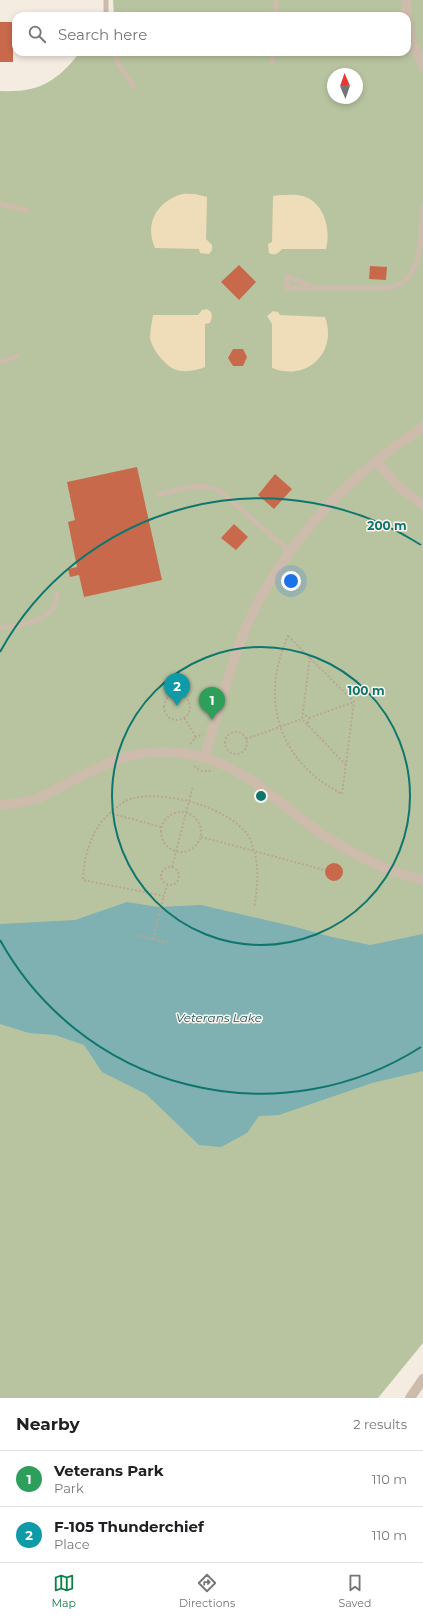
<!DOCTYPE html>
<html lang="en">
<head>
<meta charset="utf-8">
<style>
  body { margin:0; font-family:Montserrat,sans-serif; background:#f6f6f6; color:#202124 }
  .compass { position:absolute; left:327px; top:68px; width:36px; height:36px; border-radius:50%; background:#fff; box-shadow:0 2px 6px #0003; rotate:358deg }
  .you { position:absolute; left:291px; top:581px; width:14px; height:14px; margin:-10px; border:3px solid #fff; border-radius:50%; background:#1a73e8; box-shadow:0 0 0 6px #1a73e833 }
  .badge { display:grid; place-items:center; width:26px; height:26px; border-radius:50%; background:#0b8043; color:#fff; font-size:13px; font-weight:700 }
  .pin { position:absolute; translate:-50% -33px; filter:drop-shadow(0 1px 2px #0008) }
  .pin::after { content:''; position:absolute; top:21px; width:14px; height:12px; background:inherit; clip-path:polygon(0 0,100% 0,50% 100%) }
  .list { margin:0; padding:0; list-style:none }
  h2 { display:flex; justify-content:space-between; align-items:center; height:52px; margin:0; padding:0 16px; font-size:17px }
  h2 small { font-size:13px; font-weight:400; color:#757577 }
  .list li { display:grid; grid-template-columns:26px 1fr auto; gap:12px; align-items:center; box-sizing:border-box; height:56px; padding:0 16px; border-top:1px solid #e0e0e0 }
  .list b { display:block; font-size:15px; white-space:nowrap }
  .list p { margin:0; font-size:13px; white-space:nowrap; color:#757577 }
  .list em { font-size:13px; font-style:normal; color:#757577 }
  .icon { flex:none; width:22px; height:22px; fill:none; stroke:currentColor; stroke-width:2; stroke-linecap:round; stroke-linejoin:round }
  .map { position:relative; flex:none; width:423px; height:1398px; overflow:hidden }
  .search { position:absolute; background:#fff; box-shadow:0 2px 6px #0003; left:12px; right:12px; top:12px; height:44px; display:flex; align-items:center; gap:10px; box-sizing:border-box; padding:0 14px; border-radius:12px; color:#757577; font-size:15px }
  .sheet { height:164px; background:#fff }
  nav { display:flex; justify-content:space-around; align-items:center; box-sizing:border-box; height:56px; border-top:1px solid #e0e0e0; background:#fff; font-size:11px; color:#757577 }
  nav a { display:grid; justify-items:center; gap:2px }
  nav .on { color:#0b8043 }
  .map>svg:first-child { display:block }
</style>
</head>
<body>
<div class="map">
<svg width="423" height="1398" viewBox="0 0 423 1398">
  <rect width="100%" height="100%" fill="#f4ebe1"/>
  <path fill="#b8c4a0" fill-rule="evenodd" d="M113 0H423V1343L378 1398H0V91C38 93 57 82 80 52H407V16H114ZM333 74H357V98H333Z"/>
  <path fill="#efdcb8" d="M195 194 207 197 206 239 212 245V250L209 254 200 253 199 249 155 248C145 225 155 204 179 195 184 193 190 194 195 194Z
    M280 195C288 195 295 194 303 196 325 203 331 230 326 249H282C277 254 275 256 269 253L268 244 272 242 273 196Z
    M207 309 211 312 212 317 210 323 205 324V367C196 371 183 373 174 369 164 364 151 348 150 337 150 330 152 322 153 315H198L202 310Z
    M273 311 278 312 280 315 325 317C338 352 307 382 272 368V324L267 316Z"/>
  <path fill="#7fb0b2" d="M127 902 158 907 201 905 292 926 332 937 370 945 423 934V1071L372 1083 279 1115 259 1116 247 1133 221 1147 199 1145 146 1094 102 1072 84 1045 55 1035 29 1033 0 1024V924L75 920Z"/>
  <path fill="#c8694b" d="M0 22H13V62H0Z
    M239 265 256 282 239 300 221 282Z
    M370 266 387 267 386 280 369 279Z
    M233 349H243L247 357 243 366H233L228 358Z
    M137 467 162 580 84 597 79 575 70 577 68 569 77 567 68 522 75 520 67 482Z
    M275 474 292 489 274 509 258 495Z
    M234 524 248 537 236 550 221 538Z
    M325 872a9 9 0 1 1 18 0a9 9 0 1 1-18 0Z"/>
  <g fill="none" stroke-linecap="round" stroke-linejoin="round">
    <path stroke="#b9a596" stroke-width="2" stroke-dasharray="2 2" stroke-linecap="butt" d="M288 636 354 702 342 794C279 762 259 700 288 636Z
      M310 657 302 719 346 765
      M164 707a13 13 0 1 1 26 0a13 13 0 1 1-26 0Z
      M302 713 309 718 307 726
      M184 718 196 737
      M309 718 354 702
      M225 743a11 11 0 1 1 22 0a11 11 0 1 1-22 0Z
      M246 739 302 719
      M190 744 196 737 203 734
      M194 766 202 771H211
      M161 832a20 20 0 1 1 40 0a20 20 0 1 1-40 0Z
      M110 813C117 807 125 800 133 798 167 791 225 806 247 834 251 839 252 845 254 851L324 870
      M161 827 110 813C91 830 84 855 83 880L164 896 167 885
      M201 837 254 851C260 871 257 888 254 908
      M172 867 193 786
      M161 876a9 9 0 1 1 18 0a9 9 0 1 1-18 0Z
      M135 935 170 943
      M153 939 164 896"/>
    <path stroke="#cdbbac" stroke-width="5" d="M106 0V16
      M276 16V0
      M113 52 121 68 134 87
      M272 63 273 52
      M0 204 27 210
      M315 288 287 276V288H386C423 285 421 238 423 207
      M0 362 18 356
      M159 494C179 490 201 481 220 491L290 552
      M0 628C20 626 58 621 57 594"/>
    <path stroke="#cdbbac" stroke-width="10" d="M406 0 407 16
      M407 18 411 40 423 66
      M376 461 399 487 423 505
      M205 757C217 717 227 675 243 635 268 570 322 505 376 461 391 449 407 438 423 427
      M0 805C12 804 24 802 36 799 44 796 52 791 60 787 94 770 119 753 159 752 231 750 266 794 319 832 351 854 386 871 423 880
      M410 1398 423 1379"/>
  </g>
  <g fill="none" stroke="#0f766e" stroke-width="2">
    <circle cx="261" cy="796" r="149"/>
    <path d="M421 1047A298 298 0 0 1 0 940M0 652A298 298 0 0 1 421 545"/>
  </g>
  <g text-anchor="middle" stroke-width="3" stroke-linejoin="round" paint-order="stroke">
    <g font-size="12" font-style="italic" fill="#1f5a5e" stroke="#fbf5ee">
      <text x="219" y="1022">Veterans Lake</text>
    </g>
  </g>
  <circle cx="261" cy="796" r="6" fill="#0f766e" stroke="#fbf5ee" stroke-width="2"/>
  <g font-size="12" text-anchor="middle" font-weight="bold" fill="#0f766e" stroke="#fbf5ee" stroke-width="3" stroke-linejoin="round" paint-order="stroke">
    <text x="387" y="530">200 m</text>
    <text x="366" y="695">100 m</text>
  </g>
</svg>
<svg class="compass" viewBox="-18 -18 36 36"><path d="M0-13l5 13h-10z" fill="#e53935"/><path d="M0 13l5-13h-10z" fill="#757577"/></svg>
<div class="you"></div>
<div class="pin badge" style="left:212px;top:720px;background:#2e9e5b">1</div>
<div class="pin badge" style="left:177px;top:706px;background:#0f9aa8">2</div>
<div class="search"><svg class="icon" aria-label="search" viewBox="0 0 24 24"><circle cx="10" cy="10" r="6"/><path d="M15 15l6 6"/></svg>Search here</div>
</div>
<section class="sheet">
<h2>Nearby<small>2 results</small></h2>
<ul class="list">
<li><span class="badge" style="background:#2e9e5b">1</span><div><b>Veterans Park</b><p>Park</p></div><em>110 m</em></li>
<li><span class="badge" style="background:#0f9aa8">2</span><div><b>F-105 Thunderchief</b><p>Place</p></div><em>110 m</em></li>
</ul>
</section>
<nav>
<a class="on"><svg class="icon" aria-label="map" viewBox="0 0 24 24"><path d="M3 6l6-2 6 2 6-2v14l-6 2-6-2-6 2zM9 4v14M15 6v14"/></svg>Map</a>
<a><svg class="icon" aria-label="directions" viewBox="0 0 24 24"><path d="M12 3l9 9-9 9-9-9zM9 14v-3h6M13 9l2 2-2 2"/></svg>Directions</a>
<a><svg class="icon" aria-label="saved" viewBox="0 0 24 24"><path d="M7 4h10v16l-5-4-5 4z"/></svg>Saved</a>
</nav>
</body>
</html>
